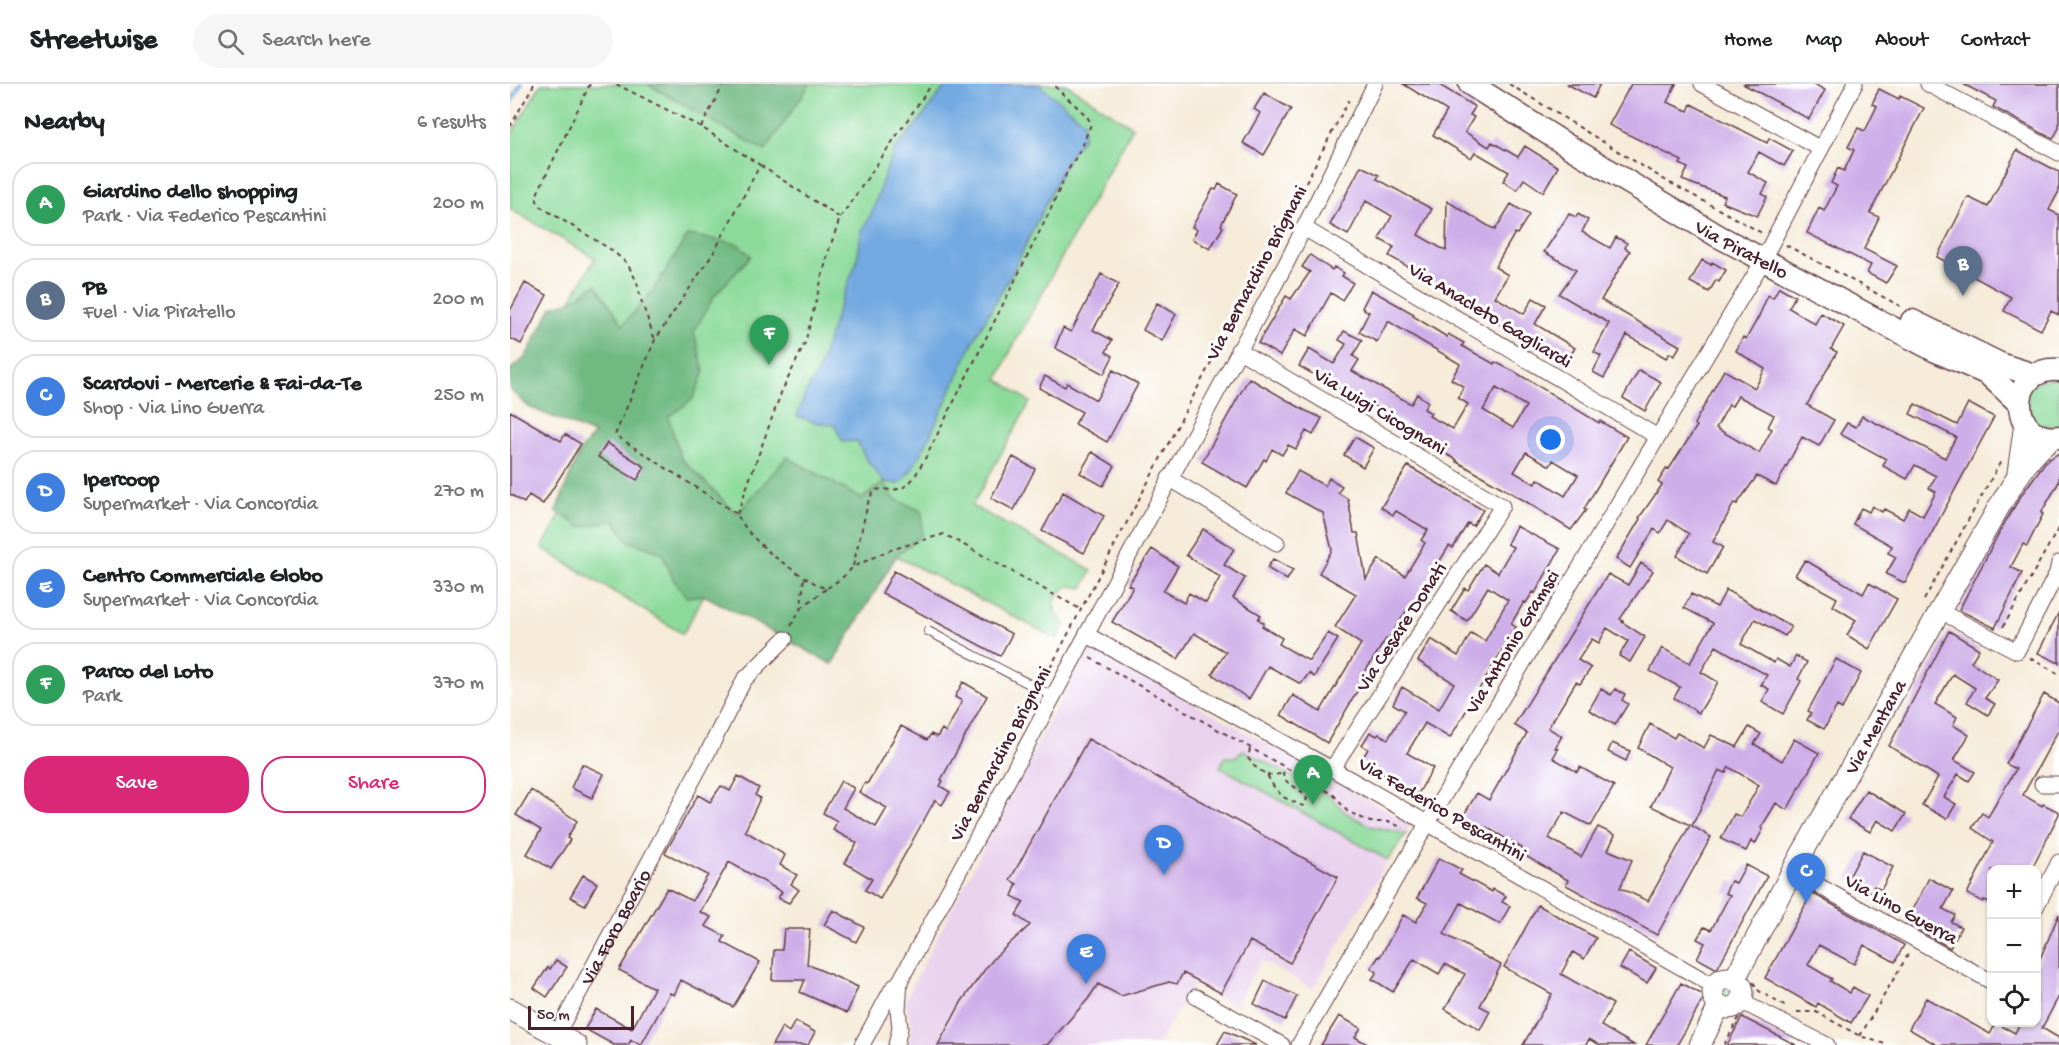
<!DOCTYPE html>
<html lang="en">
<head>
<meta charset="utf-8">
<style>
  body { margin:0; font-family:"Gochi Hand",sans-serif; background:#f6f6f6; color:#202124 }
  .controls { position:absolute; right:18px; bottom:18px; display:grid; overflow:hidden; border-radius:12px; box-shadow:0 2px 4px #0004 }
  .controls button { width:54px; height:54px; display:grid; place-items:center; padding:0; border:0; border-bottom:2px solid #e0e0e0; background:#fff; color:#202124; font:30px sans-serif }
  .scale { position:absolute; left:18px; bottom:15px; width:106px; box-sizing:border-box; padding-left:6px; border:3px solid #4a1f2b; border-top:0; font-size:16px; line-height:21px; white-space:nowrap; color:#4a1f2b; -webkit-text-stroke:4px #fff; paint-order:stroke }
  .you { position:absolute; left:1041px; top:356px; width:21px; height:21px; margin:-15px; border:4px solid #fff; border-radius:50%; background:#1a73e8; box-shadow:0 0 0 9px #1a73e833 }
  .badge { display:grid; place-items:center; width:39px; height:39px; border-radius:50%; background:#db2777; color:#fff; font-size:20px; font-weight:700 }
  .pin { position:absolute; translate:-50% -50px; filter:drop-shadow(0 2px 3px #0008) }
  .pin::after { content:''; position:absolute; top:32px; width:21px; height:18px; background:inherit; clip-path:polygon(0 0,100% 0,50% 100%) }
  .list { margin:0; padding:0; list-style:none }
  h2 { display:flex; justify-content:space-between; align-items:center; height:78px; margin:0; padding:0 24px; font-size:26px }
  h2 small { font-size:20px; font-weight:400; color:#757577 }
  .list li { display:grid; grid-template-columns:39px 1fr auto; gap:18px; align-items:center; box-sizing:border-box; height:84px; margin:0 12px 12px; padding:0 12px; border:2px solid #e0e0e0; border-radius:24px }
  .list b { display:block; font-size:22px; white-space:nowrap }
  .list p { margin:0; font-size:20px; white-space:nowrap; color:#757577 }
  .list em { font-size:20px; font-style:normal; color:#757577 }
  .actions { display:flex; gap:12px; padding:18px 24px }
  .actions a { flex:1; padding:14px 0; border:2px solid #db2777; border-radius:24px; text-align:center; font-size:21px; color:#db2777 }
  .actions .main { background:#db2777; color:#fff }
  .icon { flex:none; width:33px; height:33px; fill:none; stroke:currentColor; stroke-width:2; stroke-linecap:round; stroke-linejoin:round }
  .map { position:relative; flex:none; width:1549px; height:961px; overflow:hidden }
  header { display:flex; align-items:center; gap:36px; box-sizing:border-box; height:84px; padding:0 30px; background:#fff; border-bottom:2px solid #e0e0e0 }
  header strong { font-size:28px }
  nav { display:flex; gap:33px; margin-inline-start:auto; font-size:21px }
  .search { width:420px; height:54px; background:#f6f6f6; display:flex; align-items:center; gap:15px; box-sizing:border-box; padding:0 21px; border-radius:33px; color:#757577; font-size:22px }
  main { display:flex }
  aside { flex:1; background:#fff }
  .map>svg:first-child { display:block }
</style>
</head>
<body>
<header>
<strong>Streetwise</strong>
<div class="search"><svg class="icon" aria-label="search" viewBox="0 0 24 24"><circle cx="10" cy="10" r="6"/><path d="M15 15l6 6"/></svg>Search here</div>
<nav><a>Home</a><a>Map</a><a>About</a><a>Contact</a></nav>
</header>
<main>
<aside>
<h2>Nearby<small>6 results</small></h2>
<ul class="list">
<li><span class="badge" style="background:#2e9e5b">A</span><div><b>Giardino dello shopping</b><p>Park · Via Federico Pescantini</p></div><em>200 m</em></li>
<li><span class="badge" style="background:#5c6f8a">B</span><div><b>PB</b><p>Fuel · Via Piratello</p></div><em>200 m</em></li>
<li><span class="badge" style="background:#3f7fe0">C</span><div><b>Scardovi - Mercerie &amp; Fai-da-Te</b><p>Shop · Via Lino Guerra</p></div><em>250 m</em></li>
<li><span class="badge" style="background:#3f7fe0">D</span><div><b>Ipercoop</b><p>Supermarket · Via Concordia</p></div><em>270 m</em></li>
<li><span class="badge" style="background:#3f7fe0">E</span><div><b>Centro Commerciale Globo</b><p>Supermarket · Via Concordia</p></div><em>330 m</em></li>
<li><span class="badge" style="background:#2e9e5b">F</span><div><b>Parco del Loto</b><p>Park</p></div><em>370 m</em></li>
</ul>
<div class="actions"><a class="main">Save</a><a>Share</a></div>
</aside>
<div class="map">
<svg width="1549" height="961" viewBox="0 0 1549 961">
  <rect width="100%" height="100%" fill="#fff"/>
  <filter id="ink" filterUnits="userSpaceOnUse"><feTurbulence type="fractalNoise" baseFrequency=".0167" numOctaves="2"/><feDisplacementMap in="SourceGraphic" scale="12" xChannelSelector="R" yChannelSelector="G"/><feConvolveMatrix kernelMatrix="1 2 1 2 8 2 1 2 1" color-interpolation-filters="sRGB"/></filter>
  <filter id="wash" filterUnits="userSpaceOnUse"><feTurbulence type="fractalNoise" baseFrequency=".008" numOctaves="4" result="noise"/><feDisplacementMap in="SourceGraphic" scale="24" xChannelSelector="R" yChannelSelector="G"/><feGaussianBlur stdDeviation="1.35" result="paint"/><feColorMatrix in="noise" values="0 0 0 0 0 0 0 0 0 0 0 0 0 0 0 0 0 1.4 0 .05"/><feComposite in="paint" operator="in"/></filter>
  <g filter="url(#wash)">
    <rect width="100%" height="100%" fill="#f5ebd8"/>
    <path fill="#e9d2ed" d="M579 561 901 740 878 776 803 905 751 876 725 922 684 900 647 961H398L403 941 395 918 401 904Z"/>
    <path fill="#8bda9a" stroke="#6a7c62" stroke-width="1.5" d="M31 0H556L623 43 501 266 488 295 520 318 462 422 582 486 573 504 559 502C542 511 539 528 555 540L547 555 386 472 322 580 194 511 173 550 32 464 92 355 7 308 85 174 0 125V53Z
      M1549 292V343L1525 340 1514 312 1521 299Z
      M733 666 820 712 836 729 860 742 896 750 878 776 710 683 715 673H726Z
      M1208 909a9 9 0 1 1 18 0a9 9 0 1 1-18 0Z"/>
    <path fill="#70ba82" stroke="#5d6c56" stroke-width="1.5" d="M137 0H300L255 67Z
      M178 151 228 160 241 172 204 212 184 248 194 288 183 315 158 333 171 374 227 430 277 373 352 415 374 398 384 415 412 427V451L386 472 322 580 194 511 176 513 163 495 152 469 118 457 105 437 70 443 46 427 69 369 84 350 19 323 0 306V286L15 274 42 223 61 217 86 200 113 241 142 208Z"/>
    <path fill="#71a9e0" stroke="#5e6486" stroke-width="1.5" d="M437 0H528L574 37 573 54 558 74 502 189 467 250 419 354 402 385 390 400 374 398 356 375 347 357 333 358 324 341 304 338 287 332 296 308 308 288 327 228 347 177 351 149 363 126 375 89 385 65 407 40Z"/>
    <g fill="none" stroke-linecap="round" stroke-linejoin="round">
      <path stroke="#71a9e0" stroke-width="4.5" d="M0 20 11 0"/>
    </g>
    <g id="blocks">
      <path fill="#ceaee8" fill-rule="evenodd" d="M893 0H928L965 23 960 31 964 33 955 48 979 63 982 58 1008 73 1015 62 1048 83 1033 108 1014 95 1007 106 993 97 999 88 965 68 961 74 923 51 937 27Z
        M1057 0H1090L1083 14Z
        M1121 0H1166L1157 18 1178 27 1181 20 1257 59 1259 54 1283 67 1274 82 1249 68 1238 88 1258 99 1252 110 1257 113 1247 132 1212 118 1215 112 1172 96 1178 84 1170 80 1172 77 1099 41Z
        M1233 0H1304L1315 6 1299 35Z
        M1453 0H1549V44L1543 55 1483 23 1486 17Z
        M1369 5 1389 15 1390 12 1414 24 1360 129 1369 133 1354 165 1387 182 1376 199 1357 189 1361 181 1297 149 1309 124 1314 127 1327 102 1321 99 1328 84 1334 87 1344 66 1338 63 1348 44 1355 47 1367 22 1362 20Z
        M754 9 781 25 754 71 733 59 750 29 744 25Z
        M1507 66 1549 88V107L1539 126 1549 131V231L1541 227 1531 246 1494 227 1501 213 1427 173 1458 113 1478 123Z
        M851 82 869 91 867 95 922 125 908 151 936 167 937 117 985 146 1001 120 1019 131 1007 150 1005 149 985 183 998 191 985 213 1014 230 1023 214 1036 221 1025 240 1065 264 1058 275 1051 271 1049 274 992 239 991 241 963 224 965 221 879 172 884 163 869 155 882 132 856 117 838 151 820 141Z
        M709 100 727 110 711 141 713 143 700 165 682 155 687 146 682 143 703 105 706 106Z
        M1059 130 1066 133 1068 130 1078 136 1072 148 1100 164 1106 153 1117 159 1115 164 1120 167 1091 216 1170 262 1164 272 1160 269 1156 274 1117 251 1094 294 1083 288 1091 272 1084 268 1099 239 1049 210 1066 186 1034 168Z
        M800 171 822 186 824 183 834 189 832 192 843 199 832 216 821 209 797 252 785 245 770 272 748 259 776 212 781 215 800 188 792 183Z
        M1192 176 1201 181 1202 178 1216 186 1209 198 1206 196 1199 208 1180 198Z
        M591 190 609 200 583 246 602 256 596 268 603 272 594 290 545 264 553 244 561 248Z
        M15 199 37 211 11 260 0 254V227Z
        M1269 203 1285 212 1279 224 1305 240 1311 229 1334 242 1321 265 1327 268 1297 321 1324 336 1309 362 1292 353 1266 402 1247 392 1227 420 1224 419 1203 458 1213 463 1197 490 1167 472 1179 450 1158 436 1150 449 1144 445 1120 484 1106 475 1130 435 1129 434 1152 401 1148 398 1157 384 1159 385 1187 342 1184 340 1214 286 1245 304 1255 285 1226 267 1233 253 1236 255 1249 232 1258 211 1263 214ZM1228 312 1264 331 1258 343 1262 345 1249 369 1206 344 1219 321 1222 322Z
        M861 206 904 230 903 232 937 253 938 250 954 259 952 262 984 280 985 278 1005 288 1089 339 1090 337 1117 353 1074 425 1076 426 1061 446 1015 417 946 377 947 376 916 359 918 355 885 334 883 338 869 330 872 326 852 315 851 318 789 282 799 265 824 280 836 260 829 256 834 247 852 256 843 272 849 276 842 287 901 320 907 310 918 318 914 325 921 329 919 332 943 345 958 320 948 314 954 303 941 295 950 280 878 237 867 258 849 248 859 228 852 224ZM986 304 1016 322 1003 344 973 326ZM1016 368 1040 382 1043 376 1068 391 1055 412 1028 395 1025 400 1004 388Z
        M647 219 666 230 652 257 633 246Z
        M603 286 628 300 597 358 565 340 572 328 529 304 535 292 555 303 557 299 586 316Z
        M1129 286 1151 298 1135 327 1113 314Z
        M739 294 794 326 812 334 803 351 796 347 786 365 778 361 772 371 762 365 756 377 754 375 737 404 692 378Z
        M1458 319 1484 333 1395 499 1376 490 1386 473 1378 469 1382 462 1343 440 1351 424 1359 428 1362 422 1372 428 1374 425 1393 435 1399 424 1413 432 1426 408 1419 404 1426 392 1405 381 1397 395 1373 382 1376 375 1330 350 1337 339 1346 343 1352 332 1435 374 1446 353 1400 330 1405 320 1447 341Z
        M0 327 51 357 55 350 71 360 33 420 19 411 14 419 0 410Z
        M845 353 864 364 853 383 834 371Z
        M97 359 135 383 127 396 88 373Z
        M582 368 605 382 593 402 570 389Z
        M1549 369V398L1531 429 1533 430 1517 462 1513 460 1501 483 1512 489 1485 544 1449 526 1491 445 1512 410 1536 377Z
        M503 373 525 385 504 426 481 414Z
        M898 382 973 426 963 442 958 439 943 464 939 462 899 527 897 526 878 556 876 555 856 586 859 587 817 659 771 631 783 611 810 628 851 560 825 543 846 510 809 489 822 466 813 429 776 409 788 387 815 402 819 394 832 402 828 409 838 415 844 449H848L856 495 869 475 895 492 915 459 911 456 918 446 886 427 883 431 871 423Z
        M553 408 594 432 574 469 532 447Z
        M1006 442 1050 465 1025 509 1023 508 1016 519 1014 518 1001 540 1006 543 940 654 915 639 897 669 923 684 908 710 863 684 861 687 849 680 858 665 852 661 860 648 867 652 869 650 878 655 895 627 883 620 892 603 929 625 944 599 908 577 921 555 948 572 961 549 975 557 998 516 978 503 957 537 941 527 955 504 958 506 974 480 988 489 1003 463 997 460Z
        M693 445 724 465 714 481 735 494 723 514 751 531 748 535 754 539 752 542 772 554 769 560 799 577 818 549 828 555 804 593 799 589 791 600 758 582 739 615 702 590 716 568 684 549 668 575 602 538 623 503 618 501 642 465 668 482 653 507 674 519 679 509 696 519 710 493 676 471Z
        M763 475 783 486 777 496 757 484Z
        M1295 476 1353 510 1359 499 1387 515 1359 565 1337 551 1346 536 1323 522 1327 514 1285 491Z
        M1131 479 1143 487 1110 535 1113 537 1112 538 1135 553 1120 578 1109 572 1118 557 1097 544 1089 559 1082 555 1068 576 1081 584 1070 600 1066 598 1038 644 1052 652 1045 664 1048 665 1043 674 1067 688 1070 683 1104 702 1081 742 1054 728 1039 754 1071 773 1088 743 1105 751 1098 766 1122 776 1110 804 1138 817 1180 741 1141 722 1160 683 1128 664 1140 640 1164 654 1167 649 1194 664 1201 651 1227 663 1239 643 1251 650 1244 660 1272 677 1284 655 1309 669 1277 726 1266 719 1251 744 1253 745 1245 760 1241 757 1236 767 1211 755 1224 730 1231 733 1249 701 1219 683 1216 689 1209 686 1182 742 1201 753 1147 851 1056 801 1058 796 1010 769 1012 764 976 743 973 747 952 734 967 709 979 716 1017 649 1004 641 1098 490 1118 501Z
        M384 487 502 550 490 572 372 509Z
        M1216 506 1281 543 1275 552 1245 535 1231 560 1264 579 1266 575 1280 583 1286 572 1297 578 1288 595 1291 597 1273 630 1252 618 1259 605 1251 601 1257 591 1206 562 1191 588 1208 598 1189 629 1164 614 1170 603 1140 587 1152 564 1180 579 1203 539 1174 524 1181 510 1207 523Z
        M1549 528V579L1528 569Z
        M1439 547 1469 565 1461 578 1488 596 1475 614 1485 620 1478 631 1457 618 1465 604 1443 590 1425 620 1447 633 1443 641 1459 651 1444 676 1465 688 1459 697 1448 690 1434 713 1446 720 1437 735 1412 721 1428 693 1379 662Z
        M1326 575 1351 589 1332 625 1327 622 1314 645 1297 636 1301 629 1298 627Z
        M453 598 477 612 431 696 433 697 430 702 440 708 432 721 425 716 370 815 355 806 362 795 335 779 347 759 323 746 327 737 313 729 331 697 344 704 333 724 366 743 377 724 349 708 355 699 357 700 391 642 417 656 421 650 427 653 432 645 436 648 452 617 445 613Z
        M1091 605 1101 611 1105 605 1115 610 1112 616 1118 620 1105 641 1079 626Z
        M1534 610 1549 619V645L1513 711 1532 722 1533 720 1549 728V730L1521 786H1482V819L1474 816 1473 818 1457 810 1483 758 1462 744 1472 729 1478 733 1506 685 1496 680Z
        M578 655 828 793 780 879 740 857 711 909 673 889 667 900 659 898 611 912 588 900 578 915 537 961H428L452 917 476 884 486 872 520 841 506 831 514 818 502 812 507 800 500 796Z
        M1102 659 1120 667 1116 677 1098 668Z
        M72 680 94 690 82 714 61 704Z
        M228 692 249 704 245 711 250 714 235 747 275 771 270 781 287 791 281 800 289 806 279 819 268 814 272 808 219 778 190 828 201 833 195 842 215 852 212 858 250 878 223 923 171 896 164 911 160 909 131 961 121 956 118 961H104L75 945 86 925 122 945 144 904 109 886 157 804 182 817 198 791 155 769 188 711 200 718 211 702 220 707Z
        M21 706 67 737 57 754 60 756 41 785 17 770 31 746 6 731Z
        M1356 706 1396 730 1385 747 1367 736 1360 748 1338 735Z
        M1353 767 1383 783 1371 806 1364 802 1361 808 1338 795Z
        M929 774 952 786 949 790 982 808 983 805 996 812 992 818 1000 822 990 840 951 819 934 850 991 881 970 922 980 927 970 946 935 925 955 890 935 880 929 890 904 875 883 908 862 895 867 888 861 884 869 872 870 873 893 831 906 838 917 819 907 814Z
        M1236 781 1257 792 1207 885 1187 874 1195 859 1187 855 1194 843 1201 846 1220 811 1215 809 1221 797 1226 799Z
        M73 791 87 799 75 821 60 813Z
        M1419 794 1443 807 1433 825 1445 831 1441 838 1451 843 1440 864 1396 839Z
        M1302 809 1394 861 1385 878 1354 861 1344 880 1309 861 1298 881 1322 895 1320 897 1340 909 1343 903 1358 912 1341 939 1308 919 1306 923 1255 894Z
        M1028 821 1086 854 1074 875 1063 868 1051 890 1103 920 1091 942 1124 961H1090L1079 955 1076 961H1013L1042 910 994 883Z
        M323 826 354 843 346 858 314 841Z
        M1549 830V912L1532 944 1549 954V961H1427L1399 945 1416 914 1480 950 1486 939 1505 949 1510 939H1527V882Z
        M274 845H300L297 880 348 903 337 929 290 908 295 896H262L264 866H272Z
        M1119 868 1146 884 1137 899 1110 884Z
        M46 876 57 883 37 913 24 904 38 883 40 885Z
        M755 897 787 912 775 936 744 920Z
        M1171 899 1195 912 1167 961H1136Z
        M829 932 851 944 845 953 859 961H811Z
        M1232 933 1286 961H1217Z
        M285 937 305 948 298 961H262L272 943 279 948Z
        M715 947 746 961H707Z"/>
    </g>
  </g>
  <g filter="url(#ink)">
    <use href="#blocks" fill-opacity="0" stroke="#643e45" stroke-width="1.5"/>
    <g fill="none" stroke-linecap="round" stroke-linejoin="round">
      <defs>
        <path id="lane" d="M418 547 544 613"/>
        <g id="street">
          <path d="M1192 0 1311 65"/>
          <path d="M1418 0 1549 69"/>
          <path d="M794 144 1148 353"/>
          <path d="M1259 164 1345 0"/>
          <path d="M728 266 992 422 822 685"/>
          <path d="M659 394 767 459"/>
          <path d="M1441 533 1507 567 1547 489 1549 479"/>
          <path d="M577 551 822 685 1204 902"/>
          <path d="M1532 700H1549"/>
          <path d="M1282 787 1482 898"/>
          <path d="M1526 823 1549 778"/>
          <path d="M686 913 772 961"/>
          <path d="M1230 917 1317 961"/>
          <path id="s1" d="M47 950 201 662 234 596 275 555"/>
          <path d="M352 961 382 905 390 897 777 178 865 0"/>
          <path d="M386 961 390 944 388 925 390 897"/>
          <path d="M789 961 924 728 1253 177"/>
        </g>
        <g id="secondary">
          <path d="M1508 389 1515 339"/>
          <circle cx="1218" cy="909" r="15"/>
          <path id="s2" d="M1224 896 1290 773 1490 421C1505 397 1519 371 1543 354"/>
          <path d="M0 925 66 961"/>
          <path d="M1190 961 1209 922"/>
        </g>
        <g id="primary">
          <path id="s3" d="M960 0 1058 62 1208 152 1424 266 1478 290 1509 319"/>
          <path d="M1402 237 1492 281 1524 291"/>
          <path d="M1549 286C1495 282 1499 361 1549 353"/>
        </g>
      </defs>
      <use href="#lane" stroke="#643e45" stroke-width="10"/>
      <use href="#street" stroke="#643e45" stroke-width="17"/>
      <use href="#secondary" stroke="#643e45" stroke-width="23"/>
      <use href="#primary" stroke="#643e45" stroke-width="25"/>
      <path stroke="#643e45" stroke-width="2" stroke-dasharray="4.5 4.5" stroke-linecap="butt" d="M80 0 27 110V117L31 123 100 165 117 179 127 198 131 216 145 256
        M106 0 191 43 250 81 204 168 145 256 105 351 227 430C242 461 286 490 316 505L332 494 343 483 377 467 434 450 570 525
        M999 0 1155 96 1252 149
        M0 43 24 0
        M191 43 214 0
        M330 134 422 0
        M1276 161 1390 222
        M227 430 271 309 295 259 319 166 330 134 250 81
        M343 482 359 415 365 406C373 404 380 407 388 405 402 403 409 384 416 373L540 127 557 88 572 63 581 40 577 32 542 0
        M1414 516 1491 377
        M291 524 316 505
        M281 542 291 524 294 494
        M1493 543 1549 443
        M580 574 823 710 837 727 860 738H880L893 744
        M1520 574 1549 590
        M536 592 839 16
        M740 665 738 674 744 682 757 691 764 703 773 713 793 722 797 715C792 702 775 703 773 690L775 684
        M757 691 772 690
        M1243 898 1249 907 1276 923
        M1287 928H1306L1350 952 1378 961
        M1350 952 1399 869
        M1214 961 1230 932"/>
      <use href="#lane" stroke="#fff" stroke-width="8"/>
      <use href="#street" stroke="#fff" stroke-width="15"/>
      <use href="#secondary" stroke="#fff" stroke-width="21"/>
      <use href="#primary" stroke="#fff" stroke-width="22"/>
    </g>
  </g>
  <g text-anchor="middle" stroke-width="6" stroke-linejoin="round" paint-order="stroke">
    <g font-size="20" fill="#4a1f2b" stroke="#fff">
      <text dy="7" stroke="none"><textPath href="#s3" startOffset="318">Via Piratello</textPath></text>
      <text transform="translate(745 188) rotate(-62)" y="7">Via Bernardino Brignani</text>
      <text transform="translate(981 230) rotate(31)" y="7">Via Anacleto Gagliardi</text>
      <text transform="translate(871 326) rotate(31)" y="7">Via Luigi Cicognani</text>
      <text transform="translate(890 542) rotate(-57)" y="7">Via Cesare Donati</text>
      <text transform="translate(1001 557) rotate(-59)" y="7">Via Antonio Gramsci</text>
      <text dy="7" stroke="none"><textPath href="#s2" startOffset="290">Via Mentana</textPath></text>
      <text transform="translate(489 669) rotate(-62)" y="7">Via Bernardino Brignani</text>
      <text transform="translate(933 724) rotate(30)" y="7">Via Federico Pescantini</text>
      <text transform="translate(1392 824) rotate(29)" y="7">Via Lino Guerra</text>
      <text dy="7" stroke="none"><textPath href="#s1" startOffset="122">Via Foro Boario</textPath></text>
    </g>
  </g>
</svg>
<div class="controls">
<button>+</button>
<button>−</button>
<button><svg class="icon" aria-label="locate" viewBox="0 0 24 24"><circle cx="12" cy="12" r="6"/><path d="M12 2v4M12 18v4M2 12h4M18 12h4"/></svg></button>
</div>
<div class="scale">50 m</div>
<div class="you"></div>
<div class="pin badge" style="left:803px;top:721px;background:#2e9e5b">A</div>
<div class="pin badge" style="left:1453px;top:212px;background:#5c6f8a">B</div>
<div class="pin badge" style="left:1296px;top:819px;background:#3f7fe0">C</div>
<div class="pin badge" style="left:654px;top:791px;background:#3f7fe0">D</div>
<div class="pin badge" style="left:576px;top:900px;background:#3f7fe0">E</div>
<div class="pin badge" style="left:259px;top:281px;background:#2e9e5b">F</div>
</div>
</main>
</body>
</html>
